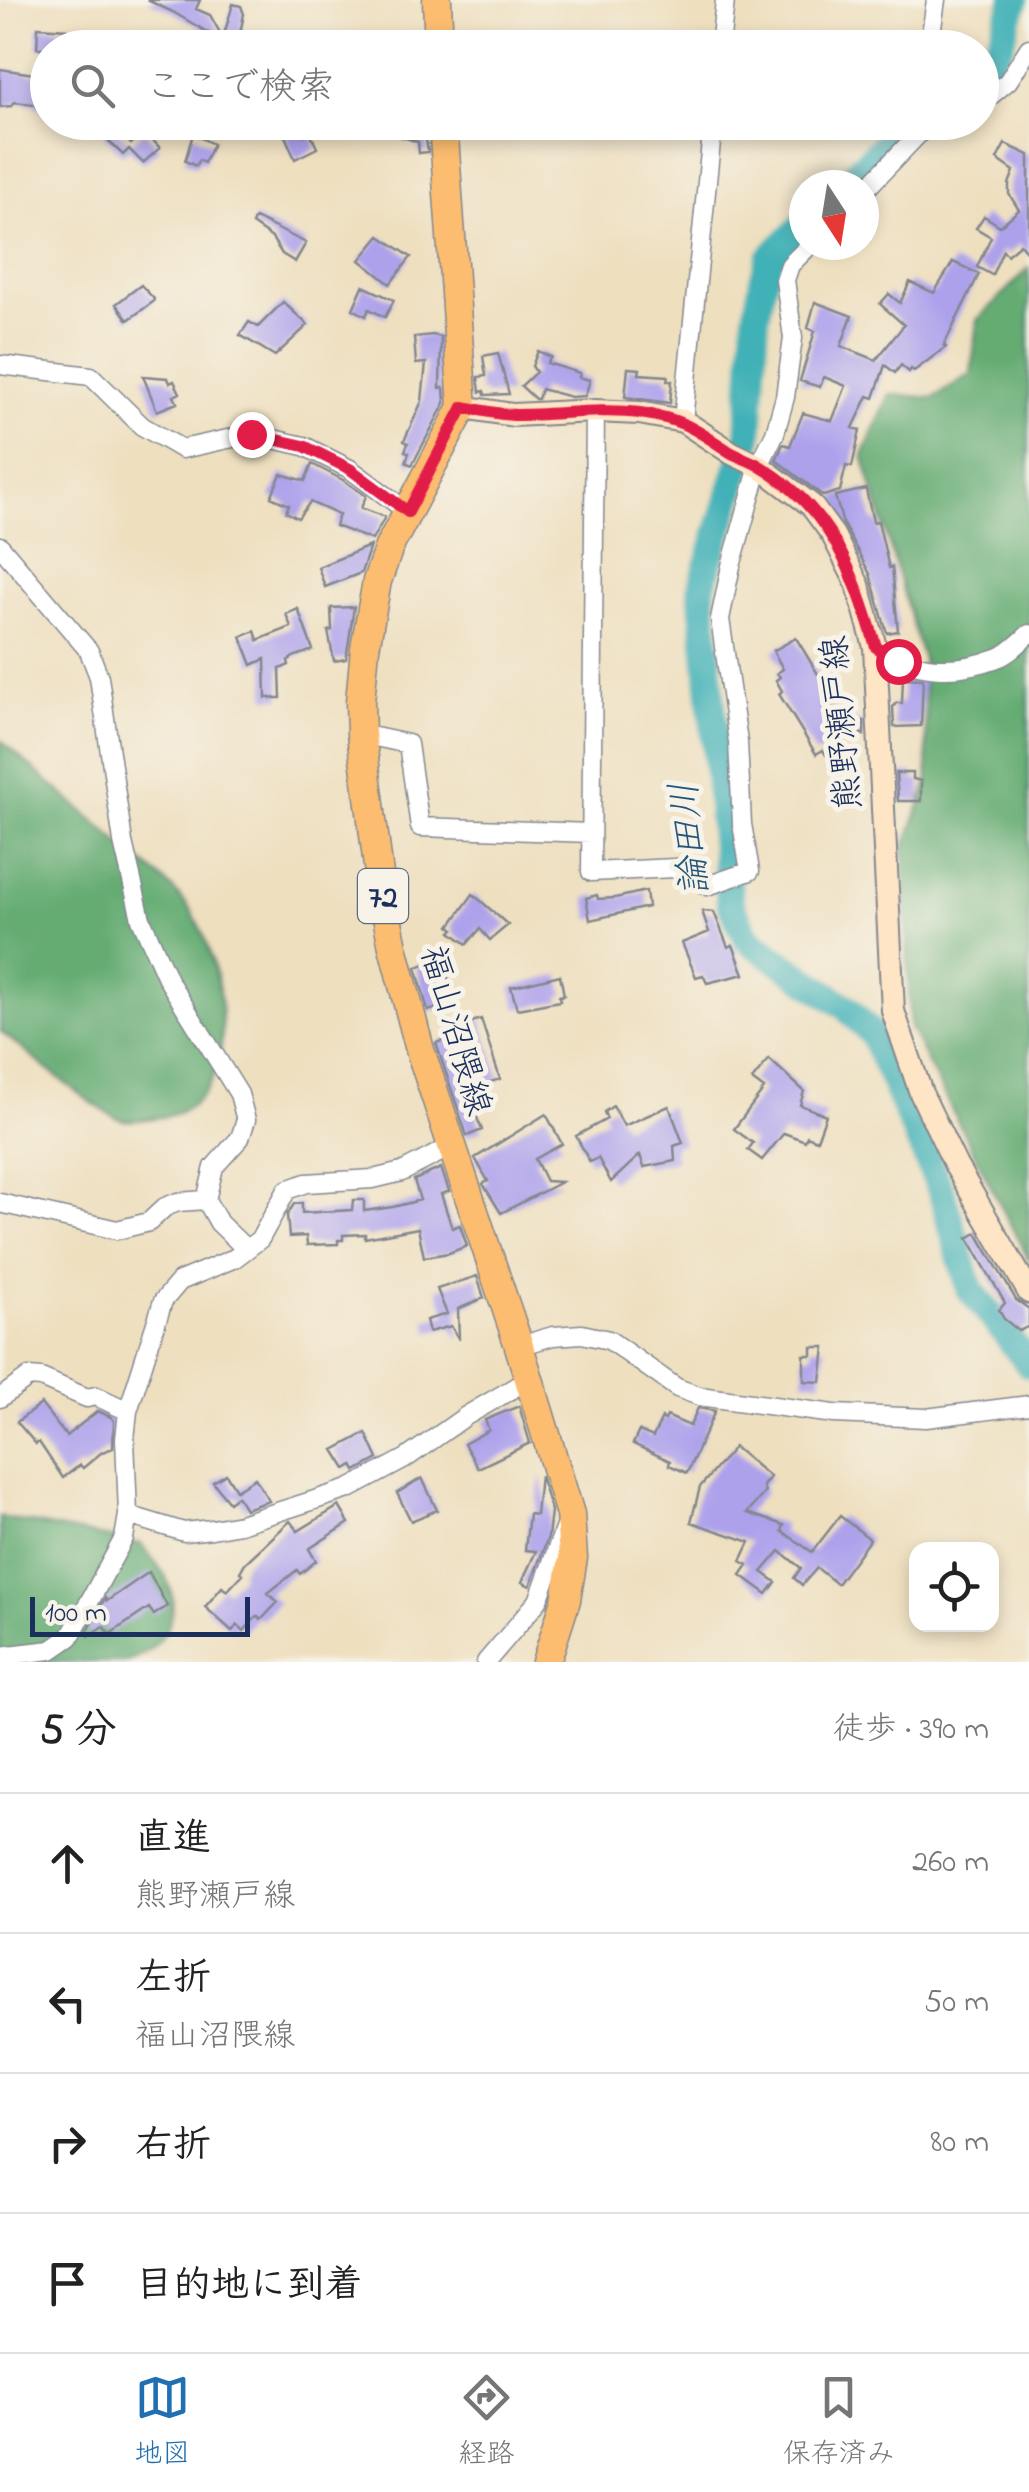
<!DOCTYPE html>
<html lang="ja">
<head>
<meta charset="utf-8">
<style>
  body { margin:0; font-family:"Indie Flower","Klee One",sans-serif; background:#f2f2f2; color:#222 }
  .controls { position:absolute; right:30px; bottom:30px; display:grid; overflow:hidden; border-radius:20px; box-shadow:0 5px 15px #0003 }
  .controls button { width:90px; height:90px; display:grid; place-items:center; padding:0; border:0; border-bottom:2px solid #e0e0e0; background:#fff; color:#222; font:50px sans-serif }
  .compass { position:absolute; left:789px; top:170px; width:90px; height:90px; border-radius:50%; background:#fff; box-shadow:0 5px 15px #0003; rotate:168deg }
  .scale { position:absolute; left:30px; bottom:25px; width:220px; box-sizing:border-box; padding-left:10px; border:5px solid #1b2f5e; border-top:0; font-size:28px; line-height:35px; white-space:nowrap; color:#1b2f5e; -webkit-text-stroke:8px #f7f3e8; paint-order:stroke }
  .stop { position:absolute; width:30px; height:30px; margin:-22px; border:8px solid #e11d48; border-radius:50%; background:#fff }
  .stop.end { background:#e11d48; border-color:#fff; box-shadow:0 2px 10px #0008 }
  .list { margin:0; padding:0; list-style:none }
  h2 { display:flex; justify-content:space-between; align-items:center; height:130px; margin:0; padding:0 40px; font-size:42px }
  h2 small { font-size:32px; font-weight:400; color:#767676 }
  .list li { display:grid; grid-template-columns:65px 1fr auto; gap:30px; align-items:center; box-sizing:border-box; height:140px; padding:0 40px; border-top:2px solid #e0e0e0 }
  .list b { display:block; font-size:38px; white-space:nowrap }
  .list p { margin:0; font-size:32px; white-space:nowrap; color:#767676 }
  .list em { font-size:32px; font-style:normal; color:#767676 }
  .icon { flex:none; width:55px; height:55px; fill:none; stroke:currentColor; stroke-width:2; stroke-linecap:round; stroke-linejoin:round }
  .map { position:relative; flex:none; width:1029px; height:1662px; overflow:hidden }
  .search { position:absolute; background:#fff; box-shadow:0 5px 15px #0003; left:30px; right:30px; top:30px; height:110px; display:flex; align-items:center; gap:25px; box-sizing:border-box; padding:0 35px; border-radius:55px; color:#767676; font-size:38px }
  .sheet { height:690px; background:#fff }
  nav { display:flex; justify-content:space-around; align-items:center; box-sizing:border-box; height:140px; border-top:2px solid #e0e0e0; background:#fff; font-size:28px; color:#767676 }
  nav a { display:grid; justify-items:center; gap:5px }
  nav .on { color:#1f6fb2 }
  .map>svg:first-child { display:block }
</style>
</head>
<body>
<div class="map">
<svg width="1029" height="1662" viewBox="0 0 1029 1662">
  <rect width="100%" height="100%" fill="#f7f3e8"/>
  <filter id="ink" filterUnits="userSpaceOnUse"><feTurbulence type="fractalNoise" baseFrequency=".01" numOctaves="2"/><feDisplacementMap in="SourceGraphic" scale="20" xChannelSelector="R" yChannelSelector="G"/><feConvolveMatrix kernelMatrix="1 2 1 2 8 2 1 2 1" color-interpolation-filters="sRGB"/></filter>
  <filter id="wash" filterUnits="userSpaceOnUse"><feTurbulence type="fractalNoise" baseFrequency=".0048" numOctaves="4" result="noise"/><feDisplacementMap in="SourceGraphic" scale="40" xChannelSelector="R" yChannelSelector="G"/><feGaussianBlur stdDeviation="2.25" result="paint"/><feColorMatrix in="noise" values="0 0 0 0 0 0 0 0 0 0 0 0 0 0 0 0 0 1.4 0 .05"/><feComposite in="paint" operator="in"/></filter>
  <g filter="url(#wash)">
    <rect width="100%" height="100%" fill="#eedfbf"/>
    <path fill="#65ac73" stroke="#406e68" stroke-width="2.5" d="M1029 268V1261L910 1028 904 850 928 783 923 660 863 455 890 394 933 398 971 374 977 320Z
      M0 740C41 775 81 810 122 845 147 867 182 891 197 921 227 979 247 1111 154 1118 145 1119 133 1122 124 1120 102 1117 22 1048 0 1031Z
      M0 1517 141 1544C148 1554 159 1565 165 1576 185 1615 163 1651 123 1662H0Z"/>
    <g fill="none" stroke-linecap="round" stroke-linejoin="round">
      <path stroke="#41b1b7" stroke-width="28" d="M982 68 999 47 1015 0
        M843 185 908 122
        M804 224 770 258 763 280 756 317 749 436 701 588 730 903 748 940 846 1007 873 1035 941 1191 970 1289 1029 1364"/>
    </g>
    <g id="blocks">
      <path fill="#ada1ec" d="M147 0H200L196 9 210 15 223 38 233 4 241 6 244 14 239 38 242 48H226L224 42 173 12Z
        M38 27 67 29 66 48H37Z
        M0 69 48 76V113L33 104 14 102 12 106 0 107Z
        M279 122H297L304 135 310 132 317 148 295 159Z
        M397 122H423L428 152 419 153 418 142 393 134Z
        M112 126 131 144 144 131 160 148 143 163 129 149 123 155 103 136Z
        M193 134 213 144 204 163 199 160 196 166 185 161Z
        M1005 144 1029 155V255L1020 244 1007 255 1003 250 992 275 977 267 991 237 976 228 984 216 1000 226 1019 210 1009 194V184L1014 171 997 159Z
        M255 218 306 243 295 262 282 254 272 238 252 224Z
        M380 236 411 257 390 284 360 260Z
        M953 262 979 274 944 345 946 347 914 371 911 369 909 372 901 365 895 373 885 365 874 398 868 396 853 428 860 430 852 467 846 466 840 491 823 496 776 460 783 444 790 446 803 413 832 421 846 386 824 377 820 387 800 381 815 331 808 328 815 302 852 316 841 346 876 360 904 325 880 304 889 294 900 303 910 282 934 293Z
        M141 285 154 299 153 302 128 320 116 304Z
        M363 286 394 300 385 317 369 309 366 316 353 309Z
        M283 302 308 325 275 356 240 335 249 322 258 327Z
        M433 335 441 337 440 388H444L445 403 412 465 406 462 409 453 405 451 408 443 404 441 422 401 426 363 416 364 414 337Z
        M538 351 551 357 547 363 580 373 579 377 590 380 585 396 571 397 541 389 538 399H535L521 386 536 372 532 366Z
        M498 353 509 394 485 395 484 391 480 392 478 377 486 376 483 356Z
        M628 368 640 369 639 374 668 376 667 381H672L670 403 625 397Z
        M143 376 168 378 170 383 174 381 180 393 174 396 177 403 157 411Z
        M312 464 343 480 366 496 361 508 385 517 372 540 335 526 339 515 310 502 298 518 286 512 289 505 271 497 281 474 305 481Z
        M866 489 873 522 878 521 889 568 892 567 898 631 887 633 870 574 843 524 835 496Z
        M370 546 361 573 325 587 318 567Z
        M354 607 346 659 334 661 328 631 332 630 331 608Z
        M298 609 313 650 293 657 288 661 289 665 280 669 281 698H266L265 659 252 665 241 637 255 631 258 640 291 627 286 614Z
        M796 638 835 702 830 705 839 721H864V735L827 718 843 745 826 755 823 750 816 754 779 694 782 691 776 680 780 677 777 673 783 669 773 651Z
        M903 678 923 679 921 726 894 727 893 707 896 703H902Z
        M896 773H913V779L921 781V801H898Z
        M646 891 648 907 590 920 586 898 597 895 598 899 615 898Z
        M473 894 508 925 490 940 480 929 467 944 451 932 454 929 450 926Z
        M702 911 714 912 728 947 733 945 744 974 707 983 703 975 696 977 682 943 709 932Z
        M442 959 456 1003 428 1011 416 967Z
        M560 975 564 995 559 996 560 1001 517 1009 511 987Z
        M481 1019 500 1079 466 1090 482 1130 467 1136 436 1043 459 1035 456 1027Z
        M769 1059 804 1091 800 1105 826 1115 817 1140 807 1136 805 1141 784 1133 762 1160 748 1150 753 1143 734 1129 764 1089 752 1080Z
        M613 1106 624 1126 669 1106 683 1143 674 1146 675 1161 644 1167 640 1155 611 1182 598 1158 590 1162 576 1136 607 1119 604 1112Z
        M546 1114 562 1144 535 1159 546 1181 561 1182 501 1213 483 1184 488 1181 475 1158Z
        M441 1168 449 1191 441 1194 452 1228 460 1225 467 1246 449 1253 424 1257 418 1228 365 1238V1234L343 1235V1240H338V1244L307 1245 306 1236 289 1237 287 1215 294 1204 302 1203V1213L352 1210 353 1200H364V1211L393 1207 420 1200 414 1180Z
        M977 1233 1016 1300 1029 1309V1326L1019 1331 1004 1319 999 1310 1005 1303 968 1238Z
        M477 1276 484 1298 458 1309 459 1340 451 1326 429 1332 426 1320 447 1314 437 1289Z
        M812 1347H825L821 1382 804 1381V1355H812Z
        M41 1404 66 1436 98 1411 111 1417 114 1421 113 1448 102 1452 83 1468 80 1465 63 1478 39 1442 36 1444 17 1422Z
        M519 1406 530 1443 478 1468 464 1444 489 1430 485 1420Z
        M698 1408 715 1411 687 1473 669 1465 670 1461 633 1444 639 1431 653 1437 662 1418 665 1420 667 1416 690 1426Z
        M366 1433 378 1459 356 1471 353 1465 346 1469 334 1450Z
        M734 1447 770 1477 763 1486 765 1492 747 1513 784 1525 782 1531 812 1552 840 1516 870 1539 837 1584 817 1568 802 1585 794 1578 801 1568 780 1551 762 1572 776 1582 767 1594 741 1575 748 1565 741 1561 750 1542 691 1522 700 1487Z
        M226 1474 236 1490 255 1478 269 1501 245 1509 237 1496 229 1502 213 1482Z
        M540 1475 551 1511 548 1537 530 1586 522 1582 536 1551 525 1550 529 1514 536 1515Z
        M422 1478 437 1510 411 1521 397 1493Z
        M339 1506 349 1523 309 1549 316 1561 300 1574 297 1570 268 1593 278 1602 261 1620 257 1616 244 1631 238 1625 232 1631 205 1607 222 1587 227 1591 243 1574 240 1572 245 1563 290 1521 298 1531Z
        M149 1572 167 1606 154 1615 149 1608 110 1634 104 1626 89 1636 87 1632 105 1598 107 1601Z"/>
    </g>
  </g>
  <g filter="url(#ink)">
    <use href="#blocks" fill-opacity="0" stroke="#84878e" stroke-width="2.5"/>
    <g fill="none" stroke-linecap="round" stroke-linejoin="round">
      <defs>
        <path id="minor" d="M720 48 725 0
          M929 48 936 0
          M982 103 1008 81 1029 48
          M864 191 930 122
          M0 365 91 376 142 426 182 449 251 434 304 446 350 469 408 512
          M595 411 591 872 696 867 707 886 750 871 742 824 738 742 720 619 731 566 759 466 775 433 785 397 793 338 785 280 790 265 810 245
          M683 421 713 122
          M0 546 89 651 99 677 123 842 141 919 168 980 239 1094 246 1120 240 1138 214 1167 206 1200 219 1223 246 1249
          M875 647C913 671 955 674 997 658 1009 654 1020 642 1029 634
          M361 734 408 744 420 827 591 833
          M0 1203 117 1230 149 1222 165 1207 178 1202 206 1200
          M519 1346 553 1336 582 1334 609 1340 677 1388 699 1396 834 1414 926 1418 1029 1405
          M0 1398 29 1377 41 1378 87 1398 96 1396 128 1411
          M128 1515 125 1439 128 1411 163 1301 180 1281 235 1258 260 1239 287 1190 306 1183 373 1179 402 1172 452 1146
          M0 1656 51 1650 70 1637 124 1538 128 1515 184 1532 212 1529 240 1524 349 1489 405 1459 466 1416 529 1379
          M486 1662 538 1601 566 1524"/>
        <path id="secondary" d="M463 407 513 415 595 411 639 413 683 421 732 453 759 466 811 505 833 535 858 585 875 647 893 1011 921 1093 956 1166 1029 1292"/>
        <path id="primary" d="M437 0 439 48
          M443 122 463 407 389 547 377 581 365 648 360 702 361 734 380 882 393 947 420 1050 519 1346 570 1514 573 1558 566 1600 546 1662"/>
      </defs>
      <use href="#minor" stroke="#84878e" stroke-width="21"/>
      <use href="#secondary" stroke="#84878e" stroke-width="26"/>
      <use href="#primary" stroke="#84878e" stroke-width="31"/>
      <use href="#minor" stroke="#fff" stroke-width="18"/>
      <use href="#secondary" stroke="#fee5c5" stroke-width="22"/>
      <use href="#primary" stroke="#fcbd6f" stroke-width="28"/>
    </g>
  </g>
  <g fill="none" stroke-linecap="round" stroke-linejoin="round" filter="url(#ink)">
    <path stroke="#e11d48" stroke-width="12" d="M251 434 304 446 350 469 408 512 463 407C481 410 499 415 517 415 558 415 599 408 640 413 683 419 695 429 730 452 739 457 749 460 758 465 830 507 854 571 876 647L898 661"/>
  </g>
  <g text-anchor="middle" stroke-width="10" stroke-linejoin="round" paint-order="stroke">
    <rect fill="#f7f3e8" stroke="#5d6a87" stroke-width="2.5" x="358" y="869" width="50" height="54" rx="8"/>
    <g font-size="32" font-weight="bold" fill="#1b2f5e">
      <text x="383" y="907">72</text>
    </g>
    <g font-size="35" fill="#1b2f5e" stroke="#f7f3e8">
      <text transform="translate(840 723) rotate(-95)" y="12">熊野瀬戸線</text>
      <text transform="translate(457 1030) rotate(74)" y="12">福山沼隈線</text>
    </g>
    <g font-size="38" font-style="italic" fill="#265679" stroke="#f7f3e8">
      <text transform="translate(688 839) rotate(-96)" y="13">論田川</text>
    </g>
  </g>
</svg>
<div class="controls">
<button><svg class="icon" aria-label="locate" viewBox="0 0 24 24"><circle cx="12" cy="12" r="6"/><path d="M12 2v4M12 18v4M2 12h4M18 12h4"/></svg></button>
</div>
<svg class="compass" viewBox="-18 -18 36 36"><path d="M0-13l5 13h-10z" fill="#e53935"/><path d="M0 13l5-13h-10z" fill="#767676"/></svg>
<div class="scale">100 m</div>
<div class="stop" style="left:898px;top:661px"></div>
<div class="stop end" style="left:251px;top:434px"></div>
<div class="search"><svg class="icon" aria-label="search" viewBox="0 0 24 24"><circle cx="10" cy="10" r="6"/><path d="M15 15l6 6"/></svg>ここで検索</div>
</div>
<section class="sheet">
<h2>5 分<small>徒歩 · 390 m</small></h2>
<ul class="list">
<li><svg class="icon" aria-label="ahead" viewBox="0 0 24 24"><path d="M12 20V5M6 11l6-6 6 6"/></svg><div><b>直進</b><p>熊野瀬戸線</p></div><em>260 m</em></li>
<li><svg class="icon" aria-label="left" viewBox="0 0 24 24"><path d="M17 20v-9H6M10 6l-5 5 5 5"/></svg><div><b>左折</b><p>福山沼隈線</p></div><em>50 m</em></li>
<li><svg class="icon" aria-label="right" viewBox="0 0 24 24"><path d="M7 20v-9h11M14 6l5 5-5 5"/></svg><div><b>右折</b></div><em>80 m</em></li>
<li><svg class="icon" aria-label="arrive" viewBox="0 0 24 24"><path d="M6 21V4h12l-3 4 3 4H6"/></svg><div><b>目的地に到着</b></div></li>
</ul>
</section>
<nav>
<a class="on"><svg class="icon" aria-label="map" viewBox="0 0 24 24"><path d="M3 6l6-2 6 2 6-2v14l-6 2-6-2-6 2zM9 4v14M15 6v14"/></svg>地図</a>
<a><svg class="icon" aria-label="directions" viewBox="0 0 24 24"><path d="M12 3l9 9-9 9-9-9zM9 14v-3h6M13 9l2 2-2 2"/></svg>経路</a>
<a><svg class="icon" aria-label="saved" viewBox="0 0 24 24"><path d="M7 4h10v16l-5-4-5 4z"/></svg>保存済み</a>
</nav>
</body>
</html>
